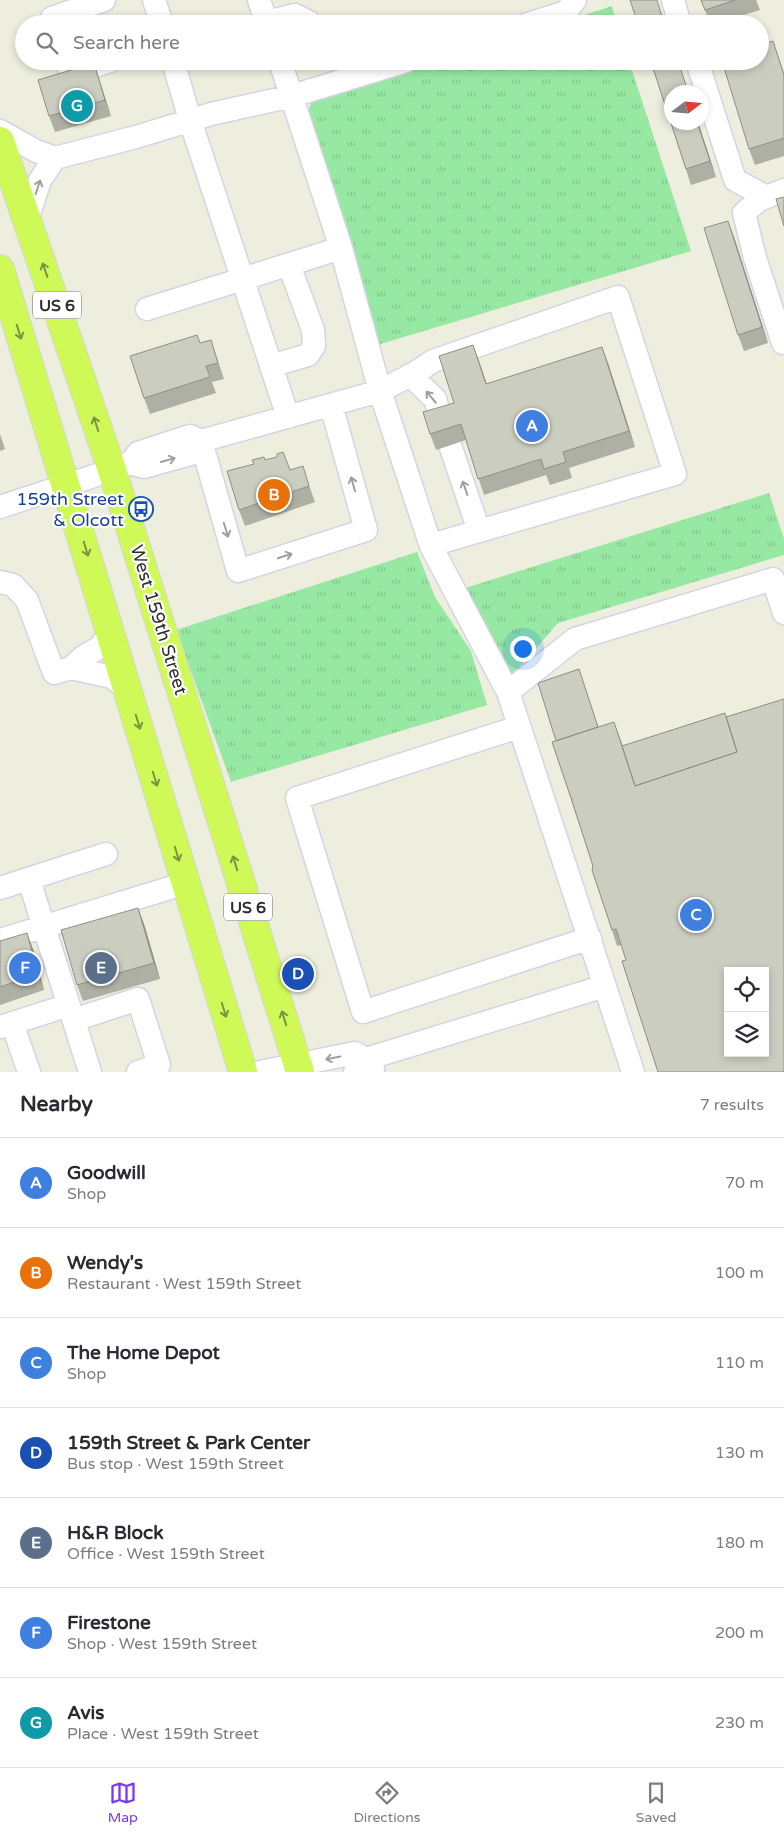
<!DOCTYPE html>
<html lang="en">
<head>
<meta charset="utf-8">
<style>
  body { margin:0; font-family:"Varela Round",sans-serif; background:#f2f2f3; color:#2b2b33 }
  .controls { position:absolute; right:15px; bottom:15px; display:grid; overflow:hidden; border-radius:0px; box-shadow:0 2px 8px #0003 }
  .controls button { width:45px; height:45px; display:grid; place-items:center; padding:0; border:0; border-bottom:1px solid #e1e1e2; background:#fff; color:#2b2b33; font:25px sans-serif }
  .compass { position:absolute; left:664px; top:85px; width:45px; height:45px; border-radius:50%; background:#fff; box-shadow:0 2px 8px #0003; rotate:74deg }
  .you { position:absolute; left:522px; top:648px; width:18px; height:18px; margin:-12px; border:4px solid #fff; border-radius:50%; background:#1a73e8; box-shadow:0 0 0 8px #1a73e833 }
  .badge { display:grid; place-items:center; width:32px; height:32px; border-radius:50%; background:#7c3aed; color:#fff; font-size:16px; font-weight:700 }
  .pin { position:absolute; translate:-50% -50%; border:2px solid #fff; box-shadow:0 1px 5px #0006 }
  .list { margin:0; padding:0; list-style:none }
  h2 { display:flex; justify-content:space-between; align-items:center; height:65px; margin:0; padding:0 20px; font-size:21px }
  h2 small { font-size:16px; font-weight:400; color:#7c7c81 }
  .list li { display:grid; grid-template-columns:32px 1fr auto; gap:15px; align-items:center; box-sizing:border-box; height:90px; padding:0 20px; border-top:1px solid #e1e1e2 }
  .list b { display:block; font-size:19px; white-space:nowrap }
  .list p { margin:0; font-size:16px; white-space:nowrap; color:#7c7c81 }
  .list em { font-size:16px; font-style:normal; color:#7c7c81 }
  .icon { flex:none; width:28px; height:28px; fill:none; stroke:currentColor; stroke-width:2; stroke-linecap:round; stroke-linejoin:round }
  .map { position:relative; flex:none; width:784px; height:1072px; overflow:hidden }
  .search { position:absolute; background:#fff; box-shadow:0 2px 8px #0003; left:15px; right:15px; top:15px; height:55px; display:flex; align-items:center; gap:12px; box-sizing:border-box; padding:0 18px; border-radius:28px; color:#7c7c81; font-size:19px }
  .sheet { height:695px; background:#fff }
  nav { display:flex; justify-content:space-around; align-items:center; box-sizing:border-box; height:70px; border-top:1px solid #e1e1e2; background:#fff; font-size:14px; color:#7c7c81 }
  nav a { display:grid; justify-items:center; gap:2px }
  nav .on { color:#7c3aed }
  .map>svg:first-child { display:block }
</style>
</head>
<body>
<div class="map">
<svg width="784" height="1072" viewBox="0 0 784 1072">
  <defs>
    <pattern id="grass-tufts" width="24" height="20" patternUnits="userSpaceOnUse" patternTransform="scale(1.25)"><rect width="24" height="20" fill="#97e8a3"/><path d="M3 7l-1-3M5 7V3M7 7l1-3M15 17l-1-3M17 17v-4M19 17l1-3" fill="none" stroke="#82c78c"/></pattern>
  </defs>
  <rect width="100%" height="100%" fill="#edeedd"/>
  <path fill="url(#grass-tufts)" d="M612 6 617 24H557Z
    M440 61H629L691 251 377 345 307 117 311 103Z
    M769 493 784 539V555L558 623 510 678 462 589Z
    M417 552 435 597 471 651 487 705 231 782 176 630Z"/>
  <g fill="none" stroke-linecap="round" stroke-linejoin="round">
    <defs>
      <path id="minor" d="M154 0 162 24
        M259 0 267 24
        M673 0 680 24
        M267 22 295 15 309 22
        M54 24 52 18 104 0
        M528 24 566 12 575 0
        M67 61 71 74 110 61
        M173 61 190 120 288 417
        M280 61 341 248
        M697 61 735 180 767 197
        M0 131 36 151 55 158 136 137 211 114 292 96 406 61
        M27 220 40 180 55 158
        M147 309 341 248 380 391 415 373 433 361 618 297 675 474 431 545
        M783 343 755 258 744 213 759 200 784 190
        M271 366 308 355 314 346 313 330 289 265
        M410 375 435 399 443 424
        M201 441 238 571 366 530 331 405
        M450 445 479 531
        M130 463 144 467 194 453 201 441
        M0 507 112 470 130 463 138 453 190 436 201 441 380 391 431 546 508 692 633 1072
        M0 582 13 585 27 600 54 673 71 668 83 657 100 647 111 632
        M71 668 112 677 129 691
        M508 692 575 639 773 579 784 613
        M519 727 297 798 363 1012 590 938
        M29 880 90 1072
        M0 888 106 854
        M0 940 186 883
        M74 1020 138 999 159 1065 138 1072
        M12 1023 29 1072
        M0 1027 69 1005
        M260 1072 355 1053 366 1059 373 1069
        M355 1072 357 1071 366 1059 605 986"/>
      <path id="major" d="M0 141 112 470 300 1072
        M0 269 243 1072"/>
    </defs>
    <use href="#minor" stroke="#d8d2e5" stroke-width="25"/>
    <use href="#major" stroke="#d5d5d5" stroke-width="30"/>
    <use href="#minor" stroke="#fff" stroke-width="22"/>
    <use href="#major" stroke="#cef957" stroke-width="28"/>
  </g>
  <path fill="#afb0a5" fill-rule="evenodd" d="M701 0H756L760 10 716 24H710Z
    M773 41 784 73V156L755 165 749 149Z
    M654 61H678L688 92H672V122H698L716 177 691 185 651 62Z
    M94 63 111 116 55 132 49 116Z
    M734 237 768 343 744 351 738 335Z
    M211 340 224 379 212 382 216 393 150 414 144 398 200 343Z
    M473 345 487 384 608 363 635 447 569 468 572 478 550 485 546 475 484 495 466 440 436 450 430 434 454 403Z
    M0 434 5 449 0 451Z
    M265 460 290 470 308 482 315 502 245 526 239 510 254 464Z
    M579 669 598 727 614 722 623 746 725 713 726 717 784 699V1072H658L622 961 626 960 621 945 617 946 612 930 592 870 593 866 552 742 556 741 538 683ZM728 971H765V1053H728Z
    M138 908 144 924 160 979 83 1001 77 985Z
    M0 941 33 949 44 990 0 1005Z"/>
  <path fill="#8e9086" d="M657 0 665 24H664Z
    M94 63 99 79 111 116 105 100Z
    M697 122H698L716 177 710 161Z
    M728 221 734 237 768 343 762 327Z
    M473 345 479 361 492 400 486 384Z
    M602 347 608 363 635 447 629 431Z
    M138 908 144 924 160 979 154 963Z
    M27 933 33 949 44 990 38 974Z"/>
  <path fill="#cbcdc0" stroke="#8e9086" fill-rule="evenodd" d="M630 0H657L664 24H638Z
    M701 0H735L705 10Z
    M773 41 784 75V138L749 149 722 61H760V45Z
    M654 61H678L688 92H672V122H697L710 161 686 169 651 62Z
    M94 63 105 100 49 116 38 80Z
    M784 197V226L776 199Z
    M728 221 762 327 738 335 704 228Z
    M197 335 200 343 211 340 218 363 206 366 210 377 144 398 130 356Z
    M473 345 486 384 602 347 629 431 563 452 566 462 544 469 541 459 478 479 461 424 430 434 423 412 454 403 439 356Z
    M283 452 290 470 303 466 309 486 239 510 227 471 254 464 252 460 264 457 265 460 277 457V454Z
    M579 669 598 727 556 741 538 683Z
    M784 699V1072H658L622 961 626 960 616 929 612 930 592 870 593 866 572 801V798H571L552 742 614 722 635 786 737 752 726 717ZM728 971H765V1053H728Z
    M725 713 737 752 635 786 622 746Z
    M138 908 154 963 77 985 61 930Z
    M27 933 38 974 0 987V941Z"/>
  <defs><path id="oneway-shaft" d="M-6 0H5M1.5-3L5.5 0L1.5 3" fill="none" stroke-width="1.6" stroke-linecap="round" stroke-linejoin="round" transform="scale(1.25)"/></defs>
  <g stroke="#a0a0a0">
    <use href="#oneway-shaft" transform="translate(38 187) rotate(-72)"/>
    <use href="#oneway-shaft" transform="translate(431 397) rotate(-130)"/>
    <use href="#oneway-shaft" transform="translate(168 460) rotate(-16)"/>
    <use href="#oneway-shaft" transform="translate(353 484) rotate(-106)"/>
    <use href="#oneway-shaft" transform="translate(465 488) rotate(-109)"/>
    <use href="#oneway-shaft" transform="translate(226 530) rotate(73)"/>
    <use href="#oneway-shaft" transform="translate(285 556) rotate(-18)"/>
    <use href="#oneway-shaft" transform="translate(333 1058) rotate(168)"/>
  </g>
  <g stroke="#7d9242">
    <use href="#oneway-shaft" transform="translate(45 270) rotate(-109)"/>
    <use href="#oneway-shaft" transform="translate(19 332) rotate(73)"/>
    <use href="#oneway-shaft" transform="translate(96 424) rotate(-108)"/>
    <use href="#oneway-shaft" transform="translate(86 549) rotate(73)"/>
    <use href="#oneway-shaft" transform="translate(138 722) rotate(73)"/>
    <use href="#oneway-shaft" transform="translate(155 779) rotate(73)"/>
    <use href="#oneway-shaft" transform="translate(177 854) rotate(73)"/>
    <use href="#oneway-shaft" transform="translate(235 863) rotate(-107)"/>
    <use href="#oneway-shaft" transform="translate(224 1010) rotate(73)"/>
    <use href="#oneway-shaft" transform="translate(284 1018) rotate(-107)"/>
  </g>
  <defs>
    <symbol id="bus-ring" viewBox="-11 -11 22 22"><circle r="9.5" fill="#fff" stroke="#1a4fb4" stroke-width="1.5"/><path d="M-5-6H5V4H4V6H2V4H-2V6H-4V4H-5ZM-3.5-4V0h7V-4ZM-3.5 1.2v1.5H-2V1.2ZM2 1.2v1.5H3.5V1.2Z" fill="#1a4fb4"/></symbol>
  </defs>
  <g fill-rule="evenodd">
    <use href="#bus-ring" x="127" y="495" width="28" height="28"/>
  </g>
  <g text-anchor="middle" stroke-width="4.5" stroke-linejoin="round" paint-order="stroke">
    <g fill="#fff" stroke="#6b6b6b" stroke-width="1">
      <rect x="33" y="291.5" width="48" height="27" rx="4"/>
      <rect x="224" y="893.5" width="48" height="27" rx="4"/>
    </g>
    <g font-size="16" font-weight="bold" fill="#2c2c2c">
      <text x="57" y="311">US 6</text>
      <text x="248" y="913">US 6</text>
    </g>
    <g font-size="18" fill="#164399" stroke="#fff" text-anchor="end">
      <text x="124" y="505">159th Street<tspan x="124" dy="21">&amp; Olcott</tspan></text>
    </g>
    <g font-size="18" fill="#2c2c2c" stroke="#fff">
      <text transform="translate(159 620) rotate(73)" y="6">West 159th Street</text>
    </g>
  </g>
</svg>
<div class="controls">
<button><svg class="icon" aria-label="locate" viewBox="0 0 24 24"><circle cx="12" cy="12" r="6"/><path d="M12 2v4M12 18v4M2 12h4M18 12h4"/></svg></button>
<button><svg class="icon" aria-label="layers" viewBox="0 0 24 24"><path d="M12 4l9 5-9 5-9-5zM3 14l9 5 9-5"/></svg></button>
</div>
<svg class="compass" viewBox="-18 -18 36 36"><path d="M0-13l5 13h-10z" fill="#e53935"/><path d="M0 13l5-13h-10z" fill="#7c7c81"/></svg>
<div class="you"></div>
<div class="pin badge" style="left:532px;top:426px;background:#3f7fe0">A</div>
<div class="pin badge" style="left:274px;top:495px;background:#e8710a">B</div>
<div class="pin badge" style="left:696px;top:915px;background:#3f7fe0">C</div>
<div class="pin badge" style="left:298px;top:974px;background:#1a4fb4">D</div>
<div class="pin badge" style="left:101px;top:968px;background:#5c6f8a">E</div>
<div class="pin badge" style="left:25px;top:968px;background:#3f7fe0">F</div>
<div class="pin badge" style="left:77px;top:106px;background:#0f9aa8">G</div>
<div class="search"><svg class="icon" aria-label="search" viewBox="0 0 24 24"><circle cx="10" cy="10" r="6"/><path d="M15 15l6 6"/></svg>Search here</div>
</div>
<section class="sheet">
<h2>Nearby<small>7 results</small></h2>
<ul class="list">
<li><span class="badge" style="background:#3f7fe0">A</span><div><b>Goodwill</b><p>Shop</p></div><em>70 m</em></li>
<li><span class="badge" style="background:#e8710a">B</span><div><b>Wendy's</b><p>Restaurant · West 159th Street</p></div><em>100 m</em></li>
<li><span class="badge" style="background:#3f7fe0">C</span><div><b>The Home Depot</b><p>Shop</p></div><em>110 m</em></li>
<li><span class="badge" style="background:#1a4fb4">D</span><div><b>159th Street &amp; Park Center</b><p>Bus stop · West 159th Street</p></div><em>130 m</em></li>
<li><span class="badge" style="background:#5c6f8a">E</span><div><b>H&amp;R Block</b><p>Office · West 159th Street</p></div><em>180 m</em></li>
<li><span class="badge" style="background:#3f7fe0">F</span><div><b>Firestone</b><p>Shop · West 159th Street</p></div><em>200 m</em></li>
<li><span class="badge" style="background:#0f9aa8">G</span><div><b>Avis</b><p>Place · West 159th Street</p></div><em>230 m</em></li>
</ul>
</section>
<nav>
<a class="on"><svg class="icon" aria-label="map" viewBox="0 0 24 24"><path d="M3 6l6-2 6 2 6-2v14l-6 2-6-2-6 2zM9 4v14M15 6v14"/></svg>Map</a>
<a><svg class="icon" aria-label="directions" viewBox="0 0 24 24"><path d="M12 3l9 9-9 9-9-9zM9 14v-3h6M13 9l2 2-2 2"/></svg>Directions</a>
<a><svg class="icon" aria-label="saved" viewBox="0 0 24 24"><path d="M7 4h10v16l-5-4-5 4z"/></svg>Saved</a>
</nav>
</body>
</html>
